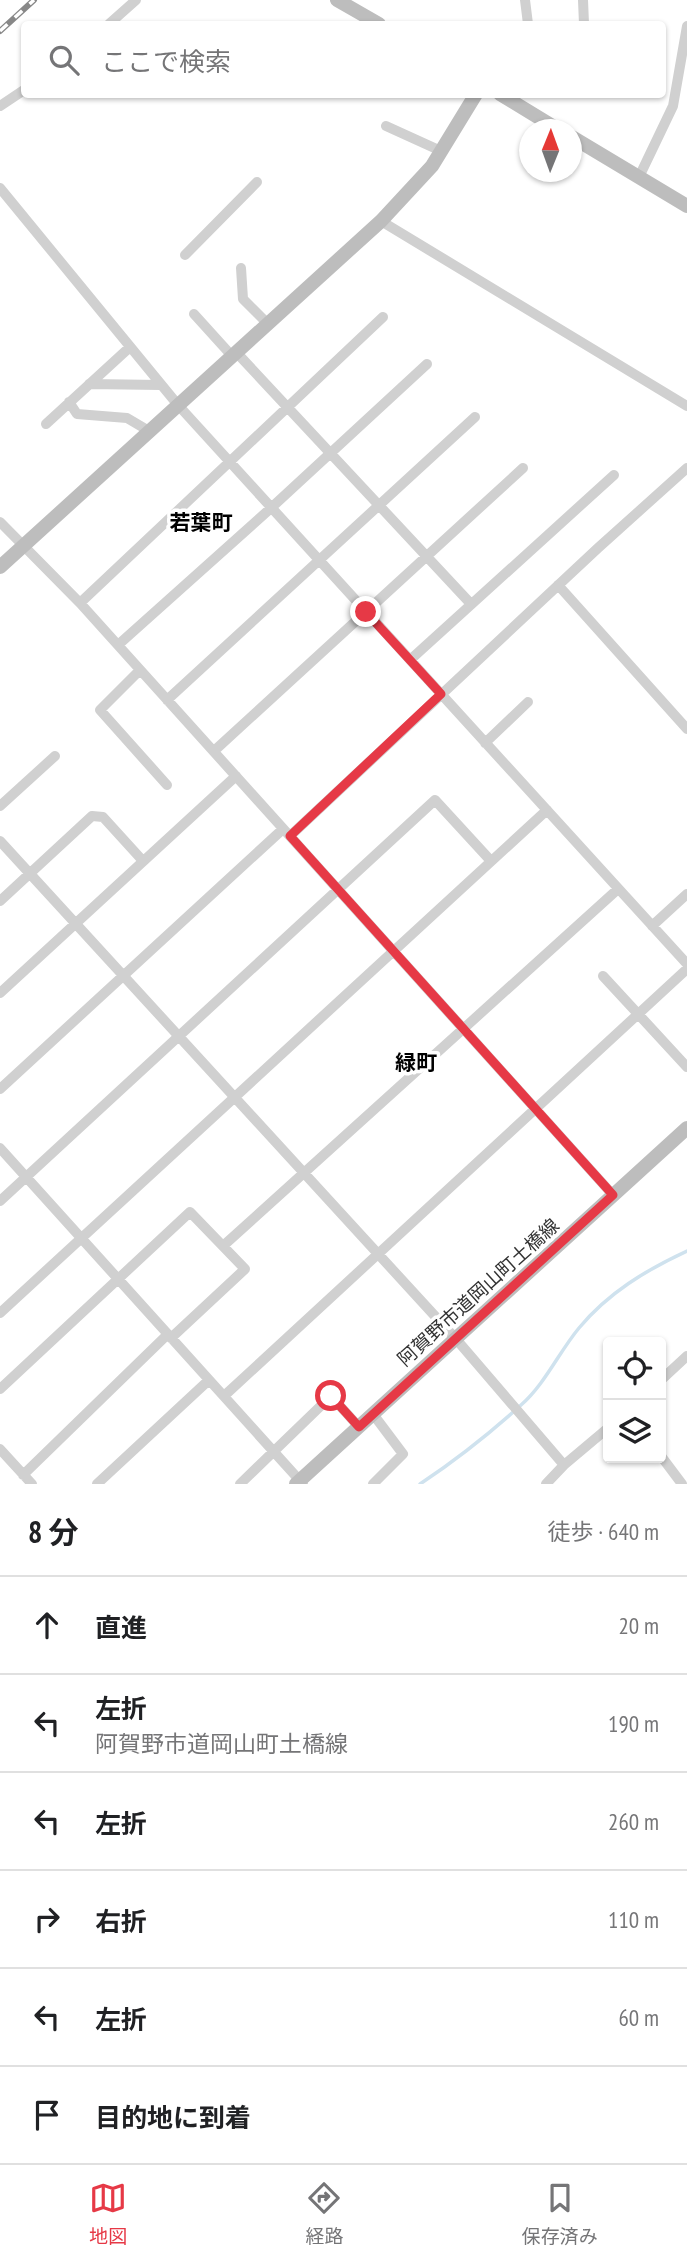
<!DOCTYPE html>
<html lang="ja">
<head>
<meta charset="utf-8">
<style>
  body { margin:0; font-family:"PT Sans Narrow","Noto Sans JP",sans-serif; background:#f2f2f2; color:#202124 }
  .controls { position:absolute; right:21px; bottom:21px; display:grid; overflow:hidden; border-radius:7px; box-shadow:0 2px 5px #0004 }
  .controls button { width:63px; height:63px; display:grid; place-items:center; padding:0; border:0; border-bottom:2px solid #e0e0e0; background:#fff; color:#202124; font:35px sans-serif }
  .compass { position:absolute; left:519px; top:119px; width:63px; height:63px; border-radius:50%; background:#fff; box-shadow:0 2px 5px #0004; rotate:1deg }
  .stop { position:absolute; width:21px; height:21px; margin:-16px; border:5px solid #e63946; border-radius:50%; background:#fff }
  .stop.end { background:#e63946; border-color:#fff; box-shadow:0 2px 7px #0008 }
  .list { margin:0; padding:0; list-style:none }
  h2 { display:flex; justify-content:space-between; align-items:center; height:91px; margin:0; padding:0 28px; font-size:30px }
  h2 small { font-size:23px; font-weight:400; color:#757577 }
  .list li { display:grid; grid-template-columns:46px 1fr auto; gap:21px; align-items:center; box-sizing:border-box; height:98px; padding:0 28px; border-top:2px solid #e0e0e0 }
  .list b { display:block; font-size:26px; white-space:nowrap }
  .list p { margin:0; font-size:23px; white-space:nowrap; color:#757577 }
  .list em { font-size:23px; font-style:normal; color:#757577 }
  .icon { flex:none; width:38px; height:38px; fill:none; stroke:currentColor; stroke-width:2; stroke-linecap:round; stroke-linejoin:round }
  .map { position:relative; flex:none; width:687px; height:1484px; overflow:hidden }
  .search { position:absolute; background:#fff; box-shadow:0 2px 5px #0004; left:21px; right:21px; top:21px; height:77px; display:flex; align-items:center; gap:18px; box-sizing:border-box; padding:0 24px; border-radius:7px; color:#757577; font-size:26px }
  .sheet { height:679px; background:#fff }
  nav { display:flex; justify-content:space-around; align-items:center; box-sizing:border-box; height:98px; border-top:2px solid #e0e0e0; background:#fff; font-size:19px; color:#757577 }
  nav a { display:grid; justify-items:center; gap:4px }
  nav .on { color:#e63946 }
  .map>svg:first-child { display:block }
</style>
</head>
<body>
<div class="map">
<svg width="687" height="1484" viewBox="0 0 687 1484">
  <rect width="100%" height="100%" fill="#fff"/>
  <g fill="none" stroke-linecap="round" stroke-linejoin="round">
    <path stroke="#cfe2ee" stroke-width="3.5" d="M420 1484C456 1460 489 1434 521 1405 545 1384 559 1352 579 1328 608 1293 646 1270 687 1251"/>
    <path stroke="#d0d0d0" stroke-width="10" d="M525 0 528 24
      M583 0 584 24
      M109 24 136 0
      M0 106 24 90
      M386 126 441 151
      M639 177 673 106 687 26
      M0 188 178 405 687 964
      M381 221 687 406
      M185 255 257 182
      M241 268 243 299 268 324
      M194 314 232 356
      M236 352 471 604
      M89 384 161 385
      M69 402 77 414 127 418 149 431
      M46 424 130 347
      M0 522 80 603 613 1195
      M558 585 687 729
      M80 603 383 317
      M118 645 271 508 427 364
      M410 660 614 475
      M140 670 100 710 167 785
      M167 700 475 417
      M485 743 528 702
      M214 751 523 468
      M0 806 55 756
      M290 836 598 548 687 468
      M0 841 456 1339 564 1465
      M0 901 92 816 103 817 143 861
      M652 926 687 894
      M603 976 687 1067
      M0 993 236 776
      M0 1089 283 829
      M0 1148 303 1484
      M0 1201 435 800 491 861
      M223 1246 618 889
      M0 1313 547 810
      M661 1380 687 1356
      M0 1389 190 1212 245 1269 171 1338
      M224 1396 687 969
      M373 1414 403 1454 373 1484
      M0 1449 32 1484
      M661 1456 682 1484
      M23 1475 168 1334
      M97 1484 209 1380
      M240 1484 331 1396 359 1427
      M546 1484 564 1465 608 1428"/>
    <path stroke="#bdbdbd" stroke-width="14" d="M337 0 379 24
      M500 94 559 130
      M572 137 687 206
      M0 567 381 221 432 166 476 94
      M296 1484 687 1128"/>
    <defs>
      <path id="rail" d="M0 31 34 0"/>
    </defs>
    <use href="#rail" stroke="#888" stroke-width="6"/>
    <use href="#rail" stroke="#fff" stroke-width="3.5" stroke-dasharray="10" stroke-linecap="butt"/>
  </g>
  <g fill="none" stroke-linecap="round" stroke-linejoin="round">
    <path stroke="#e63946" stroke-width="9" d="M331 1396 359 1427 613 1195 290 836 441 694 366 612"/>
  </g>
  <g text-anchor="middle" stroke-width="7" stroke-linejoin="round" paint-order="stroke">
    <g font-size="19" fill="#333" stroke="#fff">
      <text transform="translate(478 1292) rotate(-42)" y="7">阿賀野市道岡山町土橋線</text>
    </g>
    <g font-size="21" font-weight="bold" fill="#000" stroke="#fff">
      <text x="201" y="530">若葉町</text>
      <text x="416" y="1070">緑町</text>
    </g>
  </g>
</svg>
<div class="controls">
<button><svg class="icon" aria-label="locate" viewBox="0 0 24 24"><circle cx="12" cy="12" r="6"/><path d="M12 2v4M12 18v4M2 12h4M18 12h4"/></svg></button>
<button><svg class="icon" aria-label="layers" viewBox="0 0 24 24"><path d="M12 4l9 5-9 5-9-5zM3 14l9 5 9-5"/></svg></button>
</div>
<svg class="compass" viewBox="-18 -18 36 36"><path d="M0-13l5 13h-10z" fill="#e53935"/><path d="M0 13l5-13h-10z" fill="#757577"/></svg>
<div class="stop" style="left:331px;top:1396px"></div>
<div class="stop end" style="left:366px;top:612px"></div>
<div class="search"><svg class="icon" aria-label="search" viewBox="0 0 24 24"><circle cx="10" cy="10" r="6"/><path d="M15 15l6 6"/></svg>ここで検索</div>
</div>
<section class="sheet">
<h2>8 分<small>徒歩 · 640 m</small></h2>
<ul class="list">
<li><svg class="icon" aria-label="ahead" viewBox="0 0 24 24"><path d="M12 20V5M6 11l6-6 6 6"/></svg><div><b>直進</b></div><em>20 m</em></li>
<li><svg class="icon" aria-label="left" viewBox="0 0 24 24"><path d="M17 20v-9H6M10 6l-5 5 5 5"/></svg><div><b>左折</b><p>阿賀野市道岡山町土橋線</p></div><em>190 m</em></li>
<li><svg class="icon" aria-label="left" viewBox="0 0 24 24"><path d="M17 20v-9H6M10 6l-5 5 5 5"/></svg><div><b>左折</b></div><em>260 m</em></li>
<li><svg class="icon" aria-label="right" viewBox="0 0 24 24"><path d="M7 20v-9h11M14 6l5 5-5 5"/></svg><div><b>右折</b></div><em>110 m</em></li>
<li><svg class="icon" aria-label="left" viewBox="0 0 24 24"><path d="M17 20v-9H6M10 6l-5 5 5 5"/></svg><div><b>左折</b></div><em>60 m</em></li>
<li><svg class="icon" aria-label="arrive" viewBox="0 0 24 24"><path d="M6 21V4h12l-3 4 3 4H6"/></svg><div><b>目的地に到着</b></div></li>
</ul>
</section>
<nav>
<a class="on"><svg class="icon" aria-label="map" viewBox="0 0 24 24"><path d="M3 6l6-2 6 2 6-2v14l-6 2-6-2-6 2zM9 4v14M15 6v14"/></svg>地図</a>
<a><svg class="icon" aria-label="directions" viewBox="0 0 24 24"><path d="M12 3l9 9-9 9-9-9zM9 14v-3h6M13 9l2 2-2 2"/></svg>経路</a>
<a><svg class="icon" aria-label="saved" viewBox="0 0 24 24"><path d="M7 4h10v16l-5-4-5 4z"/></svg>保存済み</a>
</nav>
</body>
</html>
